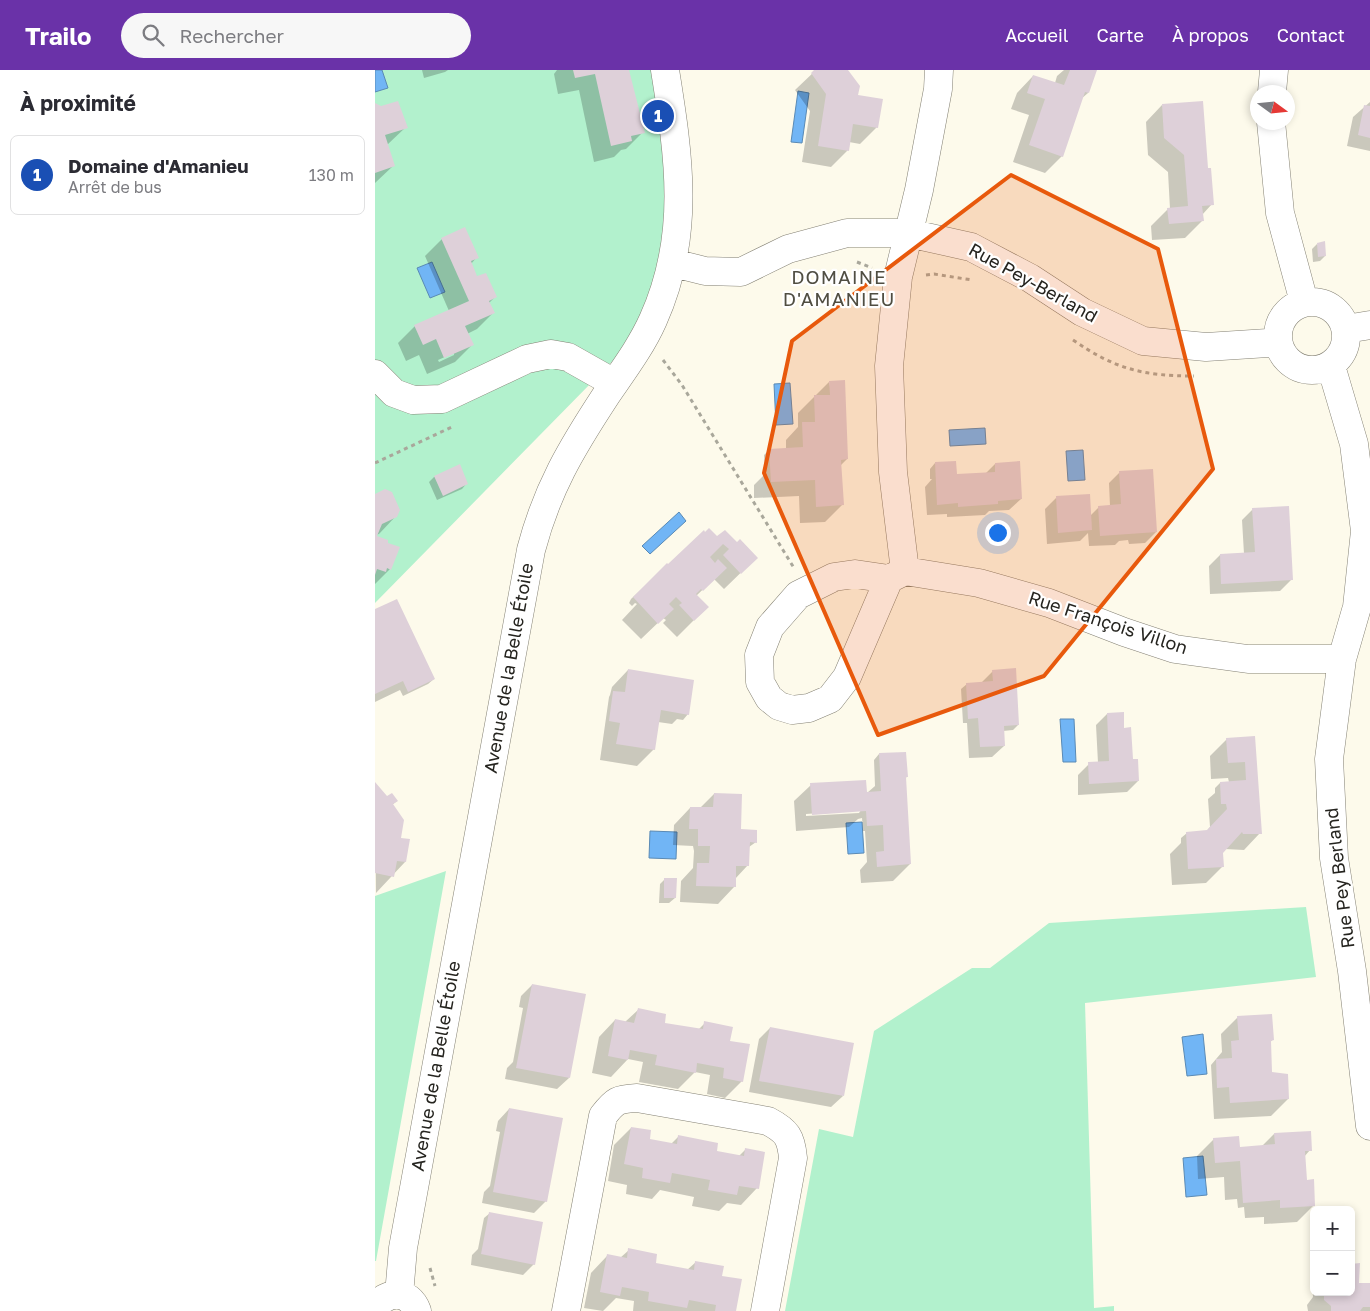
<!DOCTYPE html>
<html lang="fr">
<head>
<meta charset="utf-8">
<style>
  body { margin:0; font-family:"Golos Text",sans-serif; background:#f7f7f7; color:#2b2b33 }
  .controls { position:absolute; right:15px; bottom:15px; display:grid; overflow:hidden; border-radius:8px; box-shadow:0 2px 8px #0003 }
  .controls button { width:45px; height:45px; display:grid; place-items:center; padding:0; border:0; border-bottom:1px solid #e1e1e2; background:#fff; color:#2b2b33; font:25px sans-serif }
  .compass { position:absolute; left:875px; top:15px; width:45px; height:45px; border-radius:50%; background:#fff; box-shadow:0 2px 8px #0003; rotate:105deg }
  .you { position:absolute; left:622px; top:462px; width:18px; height:18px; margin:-12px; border:4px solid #fff; border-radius:50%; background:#1a73e8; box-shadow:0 0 0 8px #1a73e833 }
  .badge { display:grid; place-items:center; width:32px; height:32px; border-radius:50%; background:#6a32a8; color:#fff; font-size:16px; font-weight:700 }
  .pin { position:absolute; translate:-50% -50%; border:2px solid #fff; box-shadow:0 1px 5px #0006 }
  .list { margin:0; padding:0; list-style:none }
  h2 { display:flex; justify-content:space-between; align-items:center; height:65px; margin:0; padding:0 20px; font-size:21px }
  h2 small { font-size:16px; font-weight:400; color:#7c7c81 }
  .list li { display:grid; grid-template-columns:32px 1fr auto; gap:15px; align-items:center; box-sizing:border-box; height:80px; margin:0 10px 10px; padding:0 10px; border:1px solid #e1e1e2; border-radius:8px }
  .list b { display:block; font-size:19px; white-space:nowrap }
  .list p { margin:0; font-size:16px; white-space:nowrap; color:#7c7c81 }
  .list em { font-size:16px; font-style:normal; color:#7c7c81 }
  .icon { flex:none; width:28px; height:28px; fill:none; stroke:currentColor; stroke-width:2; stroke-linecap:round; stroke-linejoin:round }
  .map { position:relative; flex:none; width:995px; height:1241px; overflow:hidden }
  header { display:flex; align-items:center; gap:30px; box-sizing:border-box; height:70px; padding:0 25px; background:#6a32a8; color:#fff }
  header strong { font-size:24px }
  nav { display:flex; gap:28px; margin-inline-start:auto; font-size:18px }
  .search { width:350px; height:45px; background:#f7f7f7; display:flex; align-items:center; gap:12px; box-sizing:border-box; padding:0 18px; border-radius:28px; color:#7c7c81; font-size:19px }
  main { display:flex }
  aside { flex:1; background:#fff }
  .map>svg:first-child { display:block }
</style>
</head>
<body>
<header>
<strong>Trailo</strong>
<div class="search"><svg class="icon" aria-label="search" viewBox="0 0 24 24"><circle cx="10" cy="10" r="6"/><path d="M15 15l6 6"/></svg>Rechercher</div>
<nav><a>Accueil</a><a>Carte</a><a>À propos</a><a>Contact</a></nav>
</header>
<main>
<aside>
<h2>À proximité<small></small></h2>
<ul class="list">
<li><span class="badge" style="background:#1a4fb4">1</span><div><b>Domaine d'Amanieu</b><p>Arrêt de bus</p></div><em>130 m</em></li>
</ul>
</aside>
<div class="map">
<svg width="995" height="1241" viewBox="0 0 995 1241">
  <rect width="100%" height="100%" fill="#fdfaeb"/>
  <path fill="#b2f1cd" d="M0 0H289L303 92 278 250 0 533Z
    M71 801 1 1191H0V826Z
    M931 837 941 907 710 933 719 1238 739 1236V1241H410L444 1059 478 1067 499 961 597 898H615L674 853Z"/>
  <path fill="#71b5f5" stroke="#5a8ab5" d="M0 0H7L13 18 0 22Z
    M423 21 434 23 427 73 416 72Z
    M57 192 70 222 55 228 42 198Z
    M415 313 418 354 401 355 399 314Z
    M610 358 611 374 575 376 574 360Z
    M708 380 710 410 693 411 691 381Z
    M304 442 311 451 275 484 267 476Z
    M685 649H699L701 692H688Z
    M487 752 489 783 473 784 471 753Z
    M275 761 302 762 301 789 274 788Z
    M828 964 832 1004 812 1006 807 967Z
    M828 1086 832 1125 811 1127 808 1088Z"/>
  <path fill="#0003" fill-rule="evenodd" d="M47 0H73L70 2 49 8Z
    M182 0H253L268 62 251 79 246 80 239 87 219 92 204 20 183 24 179 4Z
    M441 0H471L482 26 502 57 485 74 474 72 473 80 456 97 427 92 435 41 420 20Z
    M689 0H720L713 23 706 29 687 86 670 103 638 92 654 45 636 39 642 23 658 6 680 13 682 6Z
    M995 32V81L972 76 978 47Z
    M0 35 31 57 12 75 18 96 0 113Z
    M787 35 832 100 837 134 827 145V151L810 168 777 170 776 156 793 139H795L793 102 773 85 771 52Z
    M67 169 102 187 96 194 102 208 120 227 114 233 118 243 102 259 92 264 97 275 80 292 52 304 44 285 31 291 23 273 40 256 74 241 50 186ZM79 283V285L64 292 63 290Z
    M942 174 950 186 945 191 938 192 937 179Z
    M454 312 472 389 465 396 467 435 450 452 425 453 424 426 379 428V415L390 404 389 385 394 380 411 379V370L423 357V343Z
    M560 393 581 405 610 404 620 394 646 429 634 440 614 441 610 445 572 447V444L552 445 550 417 557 409H555V399Z
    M84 396 92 413 87 419 62 430 54 412 59 407Z
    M745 402 781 462 770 473 754 474 753 470 744 471 740 475 714 476 713 463 705 471 672 474 670 439 681 428 715 446 724 437 735 436 734 413Z
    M0 425 21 446 4 464 0 465Z
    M878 439 916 510 905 521 835 524 834 496 845 485 869 484 867 450Z
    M0 466 15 499 0 514Z
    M342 468 362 474 381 488 349 519 339 509 321 526 332 537 302 567 288 553 291 550 288 548 266 569 247 550 262 534 260 533 257 536 254 533 256 529 273 513 293 496Z
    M0 540 59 609 53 614 28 626 25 620 0 632Z
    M253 600 313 644 308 650 302 649 297 654 283 652 279 679 262 696 225 690 234 627 235 625 237 617Z
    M618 601 643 655 638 660 628 661 629 676 617 687 594 688 592 653H588L586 619 592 614 606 613Z
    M732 644 748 659 763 711 752 722 703 725V705L714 694 723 693 721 655Z
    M879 667 885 763 869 780 850 779 847 783 848 796 831 813 797 815 795 784 806 773V768L812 763 831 762 835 757 833 729 840 723V718L845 713 854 712 853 708 836 709 835 686 852 669Z
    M504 684 532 707 530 708 535 794 518 811 486 813 485 800 492 792 490 761H488L487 748 483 749 474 757 421 761 419 731 436 715 492 723 500 716 499 690ZM486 740 484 743 431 746V744Z
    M0 713 12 729 22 731 17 735 25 769 34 770 30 792 1 823Z
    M339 724 365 760 381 772 374 777 373 795 360 809 359 817 343 834 305 832 306 811 318 798 319 781 318 776 298 775 299 755 315 738H325Z
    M290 809 300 828 294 833H284L285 814Z
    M157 915 194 1008 182 1019 130 1009 132 998 138 992 148 938 144 937 146 926Z
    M263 940 288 954 323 960 330 953 367 1011 350 1028 332 1024 335 1005 320 1002 303 1019 264 1012 268 992 253 989 236 1007 217 1003 224 967 240 950 250 952Z
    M863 947 897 970 895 973 896 1003 913 1029 896 1046 839 1049 836 995 847 982 846 964Z
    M395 958 468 1026 456 1037 374 1022 384 969Z
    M134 1039 171 1131 159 1143 107 1133 109 1122 115 1116 125 1062 121 1061 123 1051Z
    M256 1058 273 1073 296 1074 303 1067 340 1085 363 1087 371 1079 382 1118 366 1135 352 1133 344 1141 317 1136 319 1127 285 1120 277 1129 251 1124 252 1115 233 1111 239 1075Z
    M899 1064 935 1080 929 1087 931 1111 939 1135 922 1152 889 1154V1147L870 1148 869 1137 863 1138 862 1129 850 1130 849 1107 823 1109 822 1086 839 1069 864 1079 887 1076Z
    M115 1143 159 1194 148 1205 96 1195 97 1185 103 1179 109 1148Z
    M254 1180 279 1194 312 1200 321 1192 346 1207 359 1241H258L259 1231 241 1228 228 1241 209 1238 216 1203 232 1186 245 1188Z
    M939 1212V1222L946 1223 976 1222 983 1215 995 1214V1241H933L932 1235 938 1227 937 1213Z"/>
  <path fill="#ded0d9" d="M198 0H254L270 63 256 66 257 71 236 76 220 4 200 8Z
    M439 0H473L485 16 483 25 508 29 503 58 478 54 474 81 443 76 451 24 436 3Z
    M695 0H722L714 23 710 22 688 87 654 75 670 29 652 23 658 5 689 15Z
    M23 31 33 58 10 65 20 96 0 103V33L6 36Z
    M828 31 833 98H836L839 135 827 136 829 151 794 154 792 138 813 136 809 85 789 68 787 34Z
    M989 35 995 36V68L983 65Z
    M90 157 104 188 96 191 102 206 111 203 122 227 114 231 120 243 90 256 99 275 69 288 61 269 48 275 39 255 94 231 66 168Z
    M950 171 951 186 943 187 942 173Z
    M470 310 473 389 466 390 469 435 441 437 440 410 396 412 394 379 428 377 427 352H440L439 325H455L454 311Z
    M581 391 582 404 620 402V393L645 391 647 429 623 431V434L583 437V433L562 435 560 392Z
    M85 394 93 414 68 426 59 406Z
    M778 399 782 462 725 466 723 436 746 434 744 401Z
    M10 419 17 422 25 440 22 447 7 454 2 466 13 470V473L25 477 16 500 12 498 11 502 2 499 0 505V424Z
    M715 424 717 460 683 463 681 426Z
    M914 436 918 510 846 514 845 484 880 482 877 438Z
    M334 458 342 466 350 460 362 472 365 469 383 488 366 504 348 485 354 479 348 474 335 487 340 493 343 489 352 498 328 521 326 519 321 524 334 537 319 551 304 535 307 533 301 527 294 534 299 539 283 554 258 527 292 493 293 494 329 460 330 462Z
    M22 529 60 609 33 622 28 611 0 624V539Z
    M641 598 644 655 629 656 630 676 605 677 603 648 593 649 591 613 618 611 617 600Z
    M253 599 319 610 314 645 286 640 280 680 241 674 245 653 234 651 238 621 250 622Z
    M749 642V658L756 657 758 689H763L764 711 714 714 713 692 734 691 732 643Z
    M880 666 887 764H868L867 762 848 783 849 797 813 799 811 762 832 760 852 739 851 734H846L845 712 871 710 870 692 853 693 851 668Z
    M531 682 533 707H531L536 794 502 797 501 782 509 781 508 755 492 756 491 741 437 745 435 713 491 710 492 722 506 721 504 683Z
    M0 712 12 726 17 723 23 731 18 734 29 750 26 768 35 769 31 792 22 791 19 807 0 803Z
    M339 723 367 724 366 759 382 760V773L375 772 374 796H361V817L321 816 322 793H334L335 776H323V759H314L315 737H338Z
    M289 808H302L301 828H289Z
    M157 914 211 924 195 1008 141 998Z
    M263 938 291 944 290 953 328 959 329 951 358 957 355 971 375 974 368 1012 348 1008 349 998 322 993 321 1003 280 995 282 985 255 980 253 990 233 986 240 949 259 953Z
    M897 944 899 970 896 971 897 1002 913 1004 914 1029 855 1033 854 1017 842 1018 841 989 857 988 856 971 864 970 862 946Z
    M395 957 479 973 469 1026 384 1011Z
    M134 1038 188 1048 172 1132 118 1122Z
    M256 1057 276 1060 275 1069 302 1074 303 1065 343 1073 342 1081 369 1086 370 1078 390 1082 384 1119 364 1116 362 1125 333 1120 335 1110 297 1103 295 1113 267 1108 268 1098 249 1094Z
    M936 1061 937 1081H930L932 1110 939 1109 940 1136 905 1138V1130L868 1133 865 1091 840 1093 838 1068 864 1066 865 1077 900 1074 899 1063Z
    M114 1142 168 1152 160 1195 106 1184Z
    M253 1178 282 1184 281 1193 319 1200 320 1191 349 1196 347 1206 367 1209 361 1241H340L341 1235 314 1230 312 1238 273 1231 274 1222 247 1217 245 1226 225 1222 232 1184 252 1188Z
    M985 1193 984 1213H995V1237H988L985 1241H956V1236L949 1230V1222H976V1194Z"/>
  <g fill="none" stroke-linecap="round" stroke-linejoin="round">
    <defs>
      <path id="minor" d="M897 22 899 0
        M896 52 905 143 929 232
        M298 193 330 201 366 202 413 179 472 163H533L596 177 655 208 707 242 768 271 831 277 893 273 903 271
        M903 266a34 34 0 1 1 68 0a34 34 0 1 1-68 0Z
        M971 259 995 255
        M956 296 979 374 990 461 982 537 967 589 954 689 959 788 977 901 995 1056
        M0 304 19 323 38 330 67 329 152 289 176 284 193 287 239 313
        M530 501 518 402 514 296 523 207 544 120 563 19 564 0
        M514 509 472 607 455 629 434 638 417 640 404 636 394 628 385 612 384 585 395 557 423 525 459 507 480 504 514 509 530 501 604 513 674 533 749 562 800 579 873 589H967
        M24 1225 28 1178 156 480C172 419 196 379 230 327 247 302 266 277 278 250 316 166 304 87 290 0
        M0 1237C12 1221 34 1219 42 1241
        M191 1241 228 1046C240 1030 243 1029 262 1028L393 1051C412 1061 416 1067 418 1088L390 1241"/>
    </defs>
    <use href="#minor" stroke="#848174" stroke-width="29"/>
    <path stroke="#a9a79b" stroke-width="3" stroke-dasharray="4 4" stroke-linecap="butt" d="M482 192 497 198
      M551 205 559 204 597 210
      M698 270C740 299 768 306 819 306
      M288 290 307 315 419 498
      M0 393 79 356
      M55 1198 60 1216"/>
    <use href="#minor" stroke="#fff" stroke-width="28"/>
  </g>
  <path fill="#e8590c" fill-opacity="0.2" stroke="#e8590c" stroke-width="4" stroke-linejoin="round" d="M636 105 783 179 838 399 669 606 503 665 389 403 417 271Z"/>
  <g text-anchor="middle" stroke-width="4.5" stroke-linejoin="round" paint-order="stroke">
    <g font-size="18" fill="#25241f" stroke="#fff">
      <text transform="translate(658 213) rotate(29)" y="6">Rue Pey-Berland</text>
      <text transform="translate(733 553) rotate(18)" y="6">Rue François Villon</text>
      <text transform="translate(134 598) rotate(-80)" y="6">Avenue de la Belle Étoile</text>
      <text transform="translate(965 808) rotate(-97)" y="6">Rue Pey Berland</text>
      <text transform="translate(61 996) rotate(-80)" y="6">Avenue de la Belle Étoile</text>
    </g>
    <g font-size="19" letter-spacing="1" fill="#504e42" stroke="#fff">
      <text x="464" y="214">DOMAINE<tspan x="464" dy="22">D'AMANIEU</tspan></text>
    </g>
  </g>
</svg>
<div class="controls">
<button>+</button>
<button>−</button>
</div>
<svg class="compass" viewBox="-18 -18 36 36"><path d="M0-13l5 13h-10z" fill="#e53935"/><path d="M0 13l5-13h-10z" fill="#7c7c81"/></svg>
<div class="you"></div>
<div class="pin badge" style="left:283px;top:46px;background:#1a4fb4">1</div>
</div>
</main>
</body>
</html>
